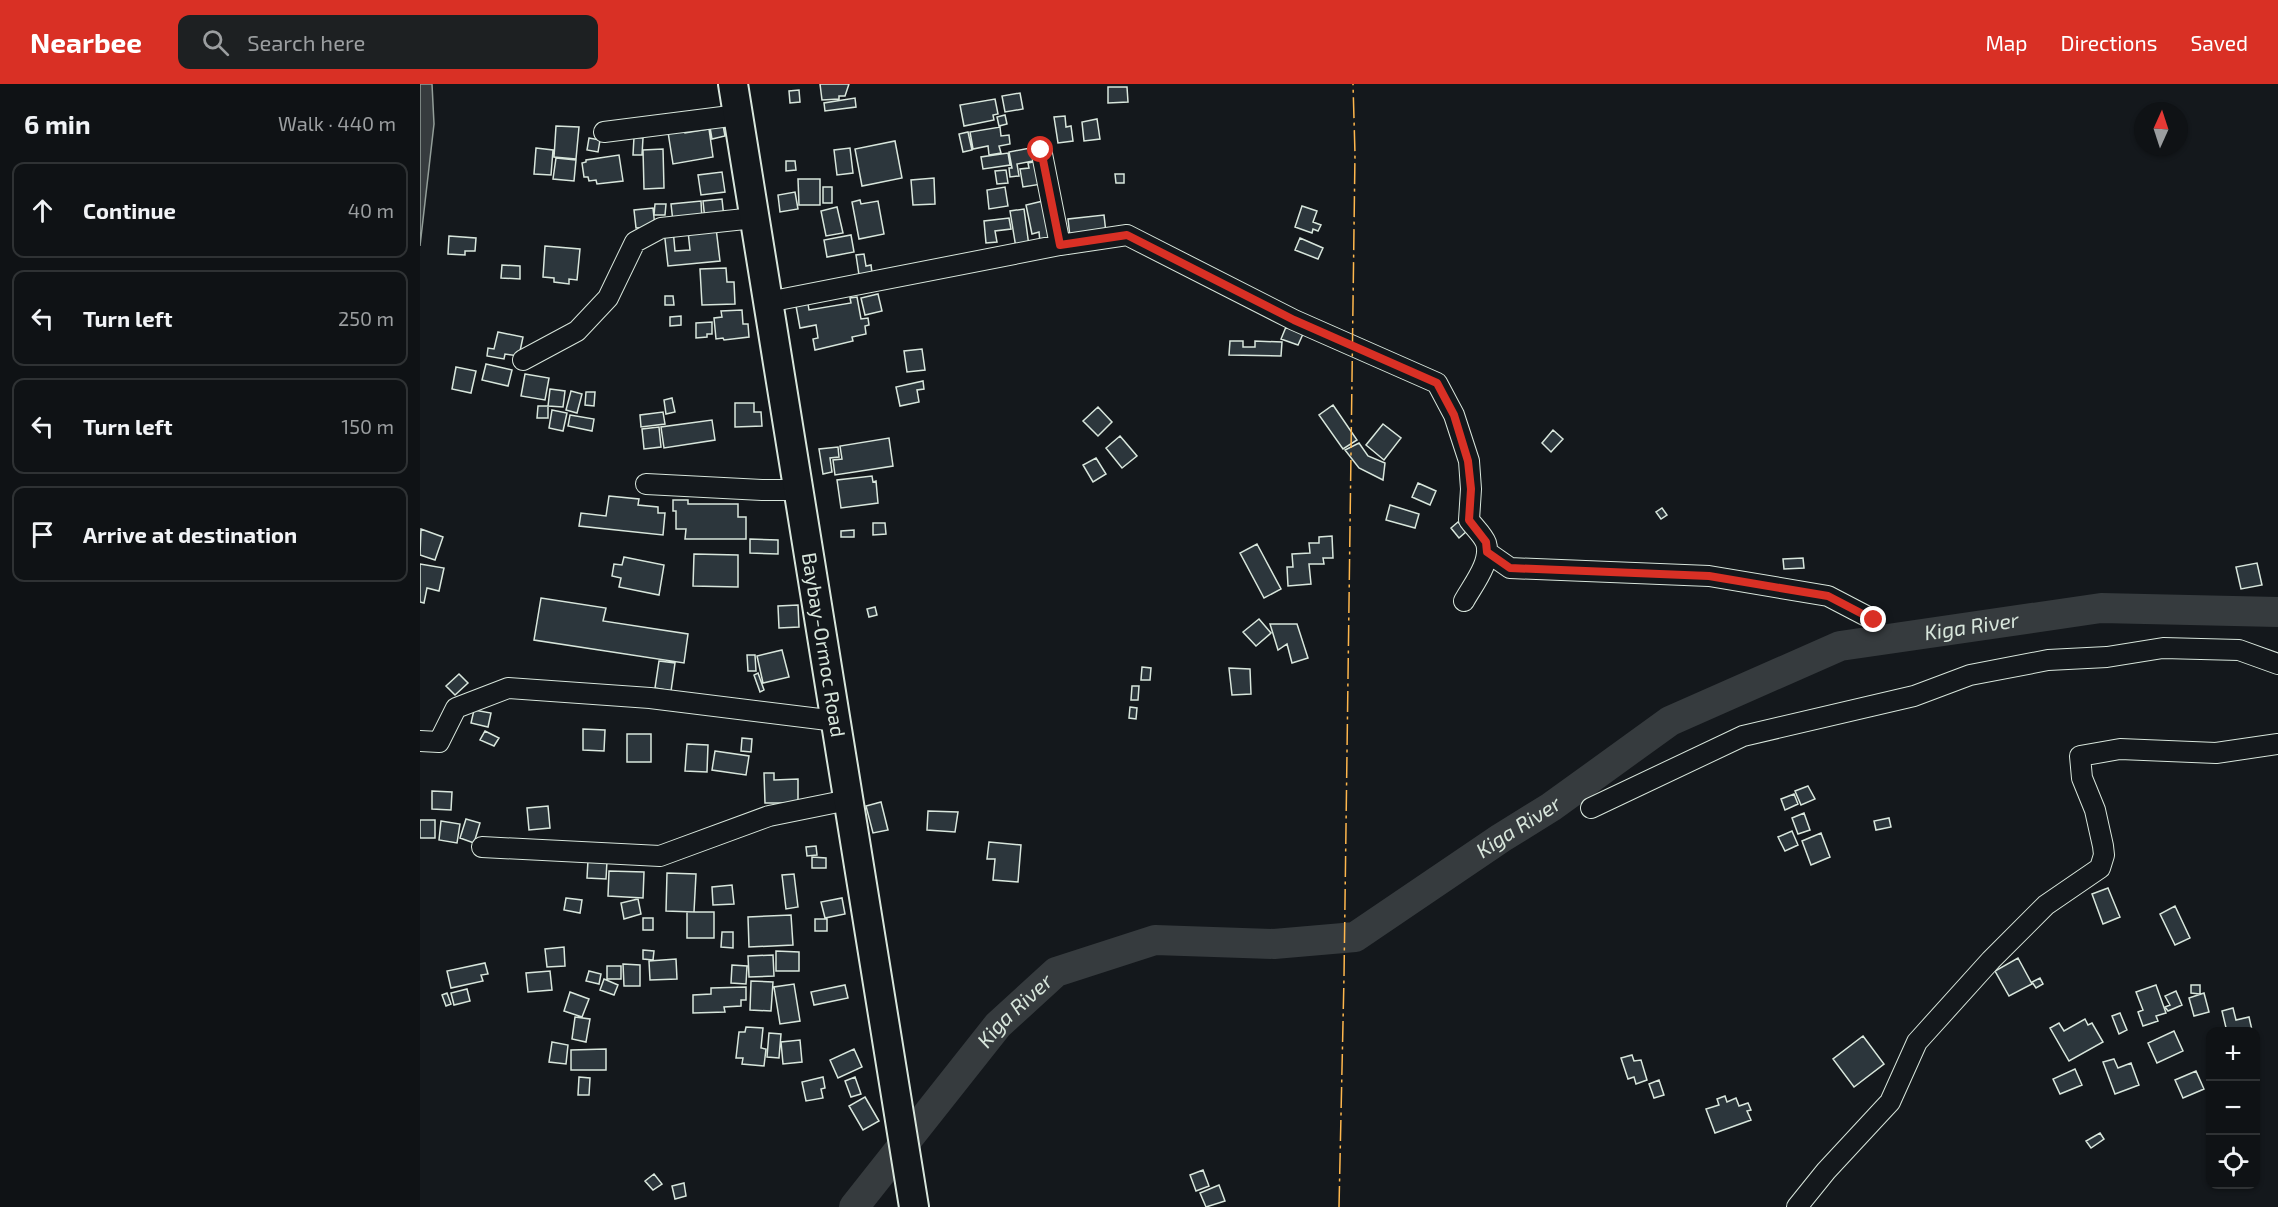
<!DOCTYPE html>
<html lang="en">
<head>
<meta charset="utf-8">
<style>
  body { margin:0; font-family:"Exo 2",sans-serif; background:#1d2022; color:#f1f3f6 }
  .controls { position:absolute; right:18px; bottom:18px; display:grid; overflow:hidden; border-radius:12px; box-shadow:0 2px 4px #0004 }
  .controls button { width:54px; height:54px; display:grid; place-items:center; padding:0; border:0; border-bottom:2px solid #2f3234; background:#0f1215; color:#f1f3f6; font:30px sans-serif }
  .compass { position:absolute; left:1714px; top:18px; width:54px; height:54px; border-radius:50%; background:#0f1215; box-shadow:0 2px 4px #0004; rotate:3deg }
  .stop { position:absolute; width:18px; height:18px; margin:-14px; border:4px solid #d93025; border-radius:50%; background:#fff }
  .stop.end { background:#d93025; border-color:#fff; box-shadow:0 2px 6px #0008 }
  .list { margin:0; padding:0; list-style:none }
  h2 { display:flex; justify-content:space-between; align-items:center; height:78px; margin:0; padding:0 24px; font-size:26px }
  h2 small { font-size:20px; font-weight:400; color:#9b9ea0 }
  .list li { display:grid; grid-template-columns:39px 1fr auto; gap:18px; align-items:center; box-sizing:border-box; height:96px; margin:0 12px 12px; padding:0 12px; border:2px solid #2f3234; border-radius:12px }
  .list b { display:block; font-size:22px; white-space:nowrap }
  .list em { font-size:20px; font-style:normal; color:#9b9ea0 }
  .icon { flex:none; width:33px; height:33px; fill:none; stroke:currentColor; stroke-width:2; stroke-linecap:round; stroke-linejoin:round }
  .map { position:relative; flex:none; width:1858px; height:1123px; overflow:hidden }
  header { display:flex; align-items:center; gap:36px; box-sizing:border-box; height:84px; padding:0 30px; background:#d93025; color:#fff }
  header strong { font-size:28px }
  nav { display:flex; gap:33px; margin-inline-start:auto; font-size:21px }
  .search { width:420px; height:54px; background:#1d2022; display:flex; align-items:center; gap:15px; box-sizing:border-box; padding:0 21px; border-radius:12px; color:#9b9ea0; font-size:22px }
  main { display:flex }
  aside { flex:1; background:#0f1215 }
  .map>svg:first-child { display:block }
</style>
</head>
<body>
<header>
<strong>Nearbee</strong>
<div class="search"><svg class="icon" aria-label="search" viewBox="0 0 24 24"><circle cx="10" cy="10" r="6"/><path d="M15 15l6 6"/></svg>Search here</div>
<nav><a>Map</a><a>Directions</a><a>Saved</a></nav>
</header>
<main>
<aside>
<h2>6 min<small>Walk · 440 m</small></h2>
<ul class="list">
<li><svg class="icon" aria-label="ahead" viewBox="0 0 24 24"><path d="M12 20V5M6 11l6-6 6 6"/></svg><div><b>Continue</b></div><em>40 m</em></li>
<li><svg class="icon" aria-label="left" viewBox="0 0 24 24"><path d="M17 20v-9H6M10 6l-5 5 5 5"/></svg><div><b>Turn left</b></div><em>250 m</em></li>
<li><svg class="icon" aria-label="left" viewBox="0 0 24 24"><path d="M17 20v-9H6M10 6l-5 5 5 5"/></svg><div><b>Turn left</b></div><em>150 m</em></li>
<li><svg class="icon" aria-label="arrive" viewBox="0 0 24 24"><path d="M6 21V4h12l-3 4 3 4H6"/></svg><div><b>Arrive at destination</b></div></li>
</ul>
</aside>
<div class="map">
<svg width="1858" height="1123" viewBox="0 0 1858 1123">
  <rect width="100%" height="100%" fill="#14181c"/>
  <path fill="#363b3e" stroke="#939e99" stroke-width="1.5" d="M0 0H12L14 40 0 162Z"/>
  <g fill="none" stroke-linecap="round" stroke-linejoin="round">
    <path stroke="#363b3e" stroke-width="30" id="s1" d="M434 1123 578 941 636 888 735 856 854 860 935 853 1081 754 1131 723 1250 637 1420 562 1681 524 1858 528"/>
  </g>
  <path fill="#2c363c" stroke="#d8e6dc" stroke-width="1.5" d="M400 0H429L425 12H419V15L402 16Z
    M688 3H707L708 18 688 19Z
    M379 6 380 18 370 19 369 7Z
    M600 9 603 25 585 28 582 12Z
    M435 14 436 23 405 27 404 19Z
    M575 15 578 30 573 31 574 36 544 42 540 21Z
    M585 31 587 40 579 42 577 33Z
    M645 32 646 43 651 42 653 57 638 59 634 33Z
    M677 35 680 55 664 57 662 38Z
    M303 41 305 52 292 55 290 43Z
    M136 42 159 43 156 75 134 73Z
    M580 43 581 52 589 51 590 60 579 62 581 69 569 71 568 62 553 65 550 48Z
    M264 45 265 49 289 45 293 73 253 80 248 48Z
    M548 48 552 66 543 68 539 50Z
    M214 53 223 54 222 71H213Z
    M169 54 180 56 178 68 167 66Z
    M475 57 482 94 442 102 435 65Z
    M615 63 618 76 597 80 599 92 590 93 589 84H592L589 68Z
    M116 64 133 66 131 91 114 90Z
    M430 64 433 89 417 91 414 66Z
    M243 65 244 104 224 105 223 66Z
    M588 69 590 81 563 85 561 73Z
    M199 71 203 97 177 100 176 96 169 97 168 93H164L162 79 166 78V76Z
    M136 74 156 76 154 97 133 95Z
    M366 77H375L376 86 366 87Z
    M618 77 622 100 603 103 600 85 609 84 608 79Z
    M586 86 588 99 577 100 575 87Z
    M302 88 305 108 281 111 278 91Z
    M695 90H704V99H696Z
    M514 94 515 120 493 121 491 96Z
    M378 95H400V121H379Z
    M403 103H412V119H403Z
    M585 103 588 122 569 125 567 106Z
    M375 108 378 125 360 128 358 111Z
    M302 115 304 134 285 136 283 117Z
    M440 116 441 120 458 117 464 150 439 155 432 118Z
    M281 117 282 136 253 138 251 120Z
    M623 117 630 156 620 158 619 148 612 150 606 121Z
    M235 120H246L245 131H234Z
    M882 122 897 127 893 138 901 141 898 147 893 145 892 149 875 143Z
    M417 123 423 149 406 152 401 127Z
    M233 124 235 143 216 144 214 126Z
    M604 125 609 162 596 164 590 127Z
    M684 131 686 149 650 153 648 135Z
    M589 134 591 145 575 147 577 158 566 159 564 137Z
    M296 144 300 177 248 182 244 146 253 145 255 167 270 166 268 147Z
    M431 151 434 168 407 173 404 156Z
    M29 152 56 154 55 167H45V171L28 170Z
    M880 154 903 164 898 175 875 166Z
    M125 162 160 165 157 196 149 195V200L134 198V194L123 193Z
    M444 170 446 182 451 181 452 189 439 191 436 171Z
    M82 181 100 182V195L81 194Z
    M306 184 307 198H314L315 220 282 221 280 185Z
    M458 210 462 227 445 231 441 214Z
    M245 212H253L254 221H245Z
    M437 213 441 235 448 234 449 241 445 242 446 250 432 253 433 257 395 266 393 255 398 254 396 241 380 244 376 222 388 220 389 226 431 219 430 214Z
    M322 226 323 240H328L329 253 304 256 303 254 296 255 294 234 302 233 301 227Z
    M261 232V241L250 242V233Z
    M292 238V250H287V253L276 254V239Z
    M866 243 883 250 878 261 861 255Z
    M78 248 103 253 99 272 85 270 84 275 67 272 68 264 74 265Z
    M810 257H823V263H835V257L862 258 861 272 809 271Z
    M502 265 505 286 487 288 484 267Z
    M66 280 92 286 88 302 62 296Z
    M36 283 56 287 51 309 32 305Z
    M105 290 129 294 125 316 101 312Z
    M503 297 504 305 497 306 499 318 480 322 476 303Z
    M130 305 145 307 143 323 128 322Z
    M151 307 162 310 157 329 146 326Z
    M166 308H175L174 322 165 321Z
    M252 314 255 328 246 330 244 316Z
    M315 319H334V328H341L342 342 315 343Z
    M913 321 937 356 923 365 899 331Z
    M118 322H128V334H117Z
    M678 323 692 338 678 352 663 337Z
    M132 326 147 329 143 347 129 344Z
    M243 328 245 340 221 343 220 331Z
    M150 331 174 335 172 347 148 342Z
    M292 336 295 356 244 364 241 343Z
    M963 340 981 354 964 376 946 361Z
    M239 343 241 363 224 365 222 345Z
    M1133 346 1143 355 1131 368 1122 359Z
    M700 352 717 372 702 384 686 364Z
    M469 354 473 382 415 391 413 376 422 375 420 362Z
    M939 359 948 372 965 379 963 396 939 384 925 366Z
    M418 363 419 373 410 374 412 388 403 390 399 365Z
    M676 374 686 390 673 398 663 381Z
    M452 392 453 398 456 397 458 419 421 424 417 396Z
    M998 399 1016 407 1010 421 992 413Z
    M189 412 219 415 218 421 238 423V429H245L243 451 159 442 161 429 186 432Z
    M253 416H268V420H318V433H326V455H265L266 445H256V427H253Z
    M970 421 999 430 995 444 966 436Z
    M1242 424 1247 431 1241 435 1236 428Z
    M1038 438 1047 447 1039 454 1031 444Z
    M453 439H465L466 450 453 451Z
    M1 445 23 453 15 476 0 471Z
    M434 446V453H421V447Z
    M912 452 913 474H903L904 480H889L891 500 868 502 867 483H873L872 470 890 469 889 459H899V453Z
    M330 455 358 456V470L330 469Z
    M837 460 861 505 844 514 820 469Z
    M274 470 318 471V503L273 502Z
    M204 473 244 481 239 511 199 503 201 494 192 492 194 480 202 481Z
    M1383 474 1384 484 1364 485 1363 475Z
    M1837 479 1842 501 1821 505 1816 483Z
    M0 480 24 484 19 507 7 504 4 519 0 518Z
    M121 514 186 524 183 537 268 550 264 579 114 556Z
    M378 521 379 543 359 544 358 522Z
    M455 523 457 531 449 533 447 525Z
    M839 535 851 549 836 562 823 548Z
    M850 540H877L888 574 872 579 867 560 858 566Z
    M362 566 369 593 343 599 337 572Z
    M327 571H335L336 587H328Z
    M239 577 255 579 251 607 235 604Z
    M722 583 731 584 730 596H721Z
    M809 584 830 585 831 610 812 611Z
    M338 589 344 606 340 608 334 591Z
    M39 590 48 599 35 611 26 602Z
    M712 602H719L718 616H711Z
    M710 623 717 624 716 635 709 634Z
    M54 626 71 629 68 643 51 639Z
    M163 645 185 646 184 667 163 666Z
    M65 647 79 654 74 662 60 656Z
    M207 650H231V678H207Z
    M322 654 332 655 331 668 321 667Z
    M267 660 288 661 287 688 265 687Z
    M295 667 329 672 326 691 292 686Z
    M344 689H354V696L378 695V719H345Z
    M1388 702 1395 715 1381 721 1375 707Z
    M12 707 32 708 31 726 12 725Z
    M1374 710 1378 720 1365 726 1361 715Z
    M461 718 468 746 453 749 446 722Z
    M128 722 130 744 109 746 107 724Z
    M508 727 538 728 535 748 507 746Z
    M1384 729 1390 746 1378 750 1372 734Z
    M1469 734 1471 743 1456 746 1454 737Z
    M46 735 60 739 54 759 40 754Z
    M0 736H15V754H0Z
    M21 737 40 740 37 759 19 756Z
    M1372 747 1378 761 1365 767 1358 753Z
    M1401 749 1410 773 1391 781 1382 757Z
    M569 758 601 761 598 798 573 796 575 775H567Z
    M396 762 397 771 387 772 386 763Z
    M392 773 406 774V784H392Z
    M168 776 187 777 186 795 167 794Z
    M189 787 224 788 223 814 188 812Z
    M247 789 276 790 274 828 246 827Z
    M374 790 378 823 366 825 362 791Z
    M312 801 314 820 293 821 292 803Z
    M1688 804 1700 833 1683 840 1672 810Z
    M146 814 162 816 160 829 144 826Z
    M422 814 425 830 405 834 401 818Z
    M218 815 221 830 204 835 201 819Z
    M1755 822 1770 854 1755 861 1740 830Z
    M267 828H294V854H267Z
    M371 831 373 861 329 863 328 833Z
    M223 834H233V846H223Z
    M395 835H407V847H395Z
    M302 848H313V864L301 863Z
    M144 863 145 882 127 883 125 865Z
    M223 866 234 867 233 876 223 875Z
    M356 867 379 868V887H356Z
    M353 871 354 892 329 893 328 872Z
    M1598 874 1612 900 1589 912 1575 887Z
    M256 875 257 895 230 896 229 877Z
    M65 879 68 890 61 891 63 897 31 904 27 887Z
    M203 880 220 881V902H204Z
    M312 881 327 882 326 900 311 899Z
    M187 882H201V895H187Z
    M130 887 132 906 108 908 106 889Z
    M169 887 181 890 179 900 166 897Z
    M1620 894 1623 900 1616 904 1612 898Z
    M184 895 198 901 194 911 180 906Z
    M331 897 353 898 351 927 330 926Z
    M374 900 380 937 360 940 354 903Z
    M425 901 428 914 394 921 391 908Z
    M1736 901 1746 929 1736 932 1738 937 1723 942 1718 928 1723 926 1716 908Z
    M1771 901H1780V910L1771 909Z
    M326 903V916H321V922L304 923 305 928 273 929V911L291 910V904Z
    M47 905 50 917 34 921 31 909Z
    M1756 907 1762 921 1748 927 1745 923 1750 921 1745 912Z
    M150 908 169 915 162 933 144 927Z
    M27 909 31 920 26 922 22 911Z
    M1784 909 1789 928 1774 932 1769 914Z
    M1813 924 1816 936 1829 933 1832 946 1807 948 1802 927Z
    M1700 929 1707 946 1699 950 1692 932Z
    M155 933 170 935 166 958 152 955Z
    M1665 935 1668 941 1672 939 1683 958 1649 977 1630 944 1639 939 1644 947Z
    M326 943 343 944 341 964 346 965 344 982 322 980 323 974H316L319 948H325Z
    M1754 947 1763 967 1737 979 1728 959Z
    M349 949 361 950 359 974 347 973Z
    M1443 952 1464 980 1434 1003 1413 975Z
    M380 956 382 978 363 980 361 958Z
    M132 958 148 961 146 980 129 978Z
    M186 965V986H151V966Z
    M434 965 442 983 418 994 410 976Z
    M1212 971 1214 977 1221 976 1227 996 1216 1000 1214 993 1208 995 1201 974Z
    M1694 975 1698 984 1711 979 1719 1001 1695 1010 1683 978Z
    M1655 985 1662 1001 1640 1010 1633 995Z
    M1776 987 1784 1005 1763 1014 1755 996Z
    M159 993 170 994 169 1011H158Z
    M403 993 405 1004 401 1005 403 1014 386 1017 382 998Z
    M435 993 441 1010 431 1013 425 997Z
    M1239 996 1244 1011 1234 1014 1229 1000Z
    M1305 1012 1307 1018 1316 1014 1319 1022 1328 1019 1331 1026 1327 1027 1331 1036 1295 1049 1286 1025 1299 1021 1297 1015Z
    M445 1013 459 1037 443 1046 429 1022Z
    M1680 1049 1684 1055 1671 1064 1666 1057Z
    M783 1086 789 1102 776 1107 770 1091Z
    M234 1090 242 1100 233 1106 225 1097Z
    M264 1099 266 1112 255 1115 252 1102Z
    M799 1101 805 1117 786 1123 780 1109Z"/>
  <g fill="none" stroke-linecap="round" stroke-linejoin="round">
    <defs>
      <path id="minor" d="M184 48 318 31
        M621 65 640 161
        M348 218 640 161 707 151 874 236 1017 299 1034 331 1049 377 1051 405 1049 436C1054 443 1063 451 1066 459 1072 478 1052 502 1044 517
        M103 276 157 247 188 214 215 158 241 144 334 134
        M226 400 342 406H378
        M1067 468 1090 484 1289 492 1408 512 1454 536
        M0 657 19 658 36 624 88 604 230 614 416 637
        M1171 724 1323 652 1494 612 1550 591 1628 576 1687 573 1743 564 1819 566 1858 580
        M62 763 240 772 349 732 428 716
        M1377 1123 1406 1087 1470 1018 1497 958 1571 876 1626 821 1680 784 1684 771 1683 762 1675 726 1662 694 1660 672 1700 665 1796 669 1858 660"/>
      <g id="highway">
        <path id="s2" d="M313 0 494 1123"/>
      </g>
    </defs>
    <use href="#minor" stroke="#d8e6dc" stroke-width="22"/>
    <use href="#highway" stroke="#d8e6dc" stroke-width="32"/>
    <use href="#minor" stroke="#14181c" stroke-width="20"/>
    <use href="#highway" stroke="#14181c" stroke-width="28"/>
    <path stroke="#ffb74d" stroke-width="1.5" stroke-dasharray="21 4.5 3 4.5" stroke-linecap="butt" d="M919 1123 924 893 935 70 933 0"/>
  </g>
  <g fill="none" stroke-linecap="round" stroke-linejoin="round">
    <path stroke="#d93025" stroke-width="8" d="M621 66 640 161 707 151 874 236 1017 299 1034 331 1048 377 1051 405 1049 436 1066 458 1067 468 1090 484 1289 492 1408 512 1454 536"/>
  </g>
  <g text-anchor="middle" stroke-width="4.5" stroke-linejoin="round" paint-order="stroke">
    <g font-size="20" fill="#d8e6dc" stroke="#14181c">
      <text dy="7" stroke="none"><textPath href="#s2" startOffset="568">Baybay-Ormoc Road</textPath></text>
    </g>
    <g font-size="21" font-style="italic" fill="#d8e6dc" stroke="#14181c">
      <text dy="7" stroke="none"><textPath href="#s1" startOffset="1316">Kiga River</textPath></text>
      <text dy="7" stroke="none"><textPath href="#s1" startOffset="812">Kiga River</textPath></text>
      <text dy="7" stroke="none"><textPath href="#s1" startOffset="254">Kiga River</textPath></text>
    </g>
  </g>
</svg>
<div class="controls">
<button>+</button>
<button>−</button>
<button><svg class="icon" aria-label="locate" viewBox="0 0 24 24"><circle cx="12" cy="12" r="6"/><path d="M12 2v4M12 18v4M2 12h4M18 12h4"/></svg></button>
</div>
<svg class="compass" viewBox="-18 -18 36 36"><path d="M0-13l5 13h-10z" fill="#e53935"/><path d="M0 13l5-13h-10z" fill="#9b9ea0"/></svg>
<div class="stop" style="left:621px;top:66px"></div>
<div class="stop end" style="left:1454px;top:536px"></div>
</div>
</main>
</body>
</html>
